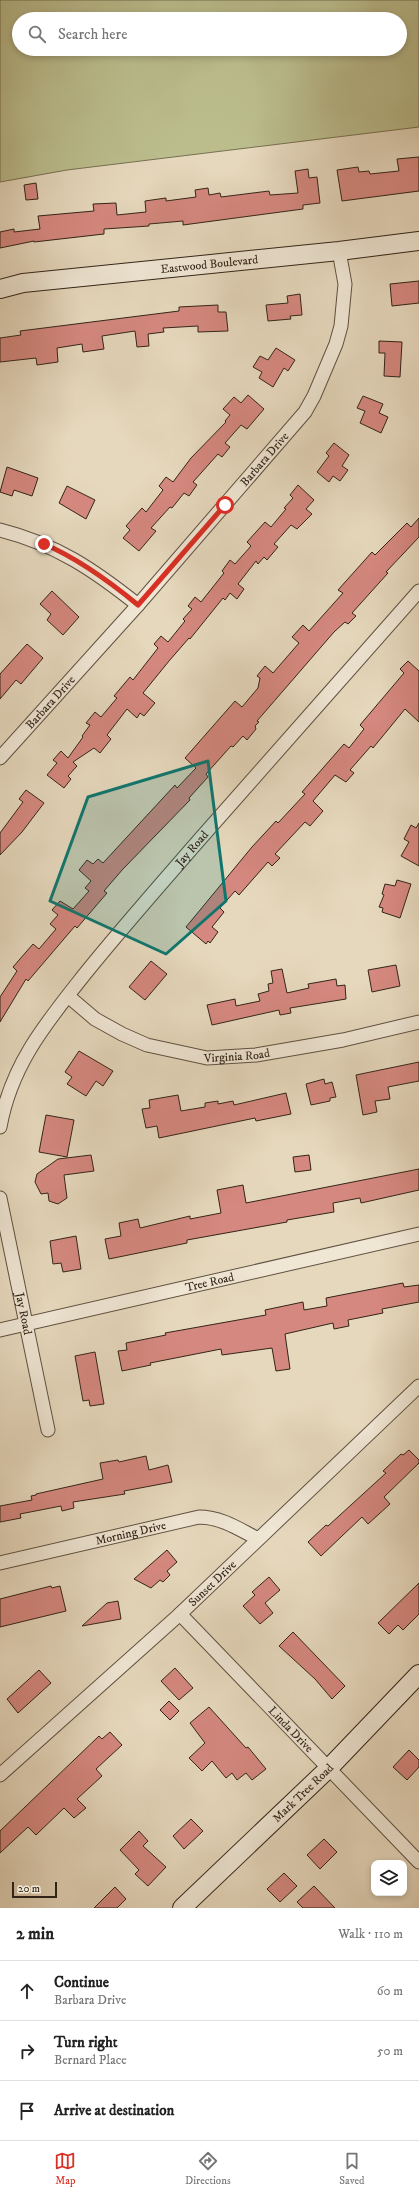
<!DOCTYPE html>
<html lang="en">
<head>
<meta charset="utf-8">
<style>
  body { margin:0; font-family:"IM FELL DW Pica",serif; background:#f2f2f2; color:#222 }
  .controls { position:absolute; right:12px; bottom:12px; display:grid; overflow:hidden; border-radius:8px; box-shadow:0 2px 6px #0003 }
  .controls button { width:36px; height:36px; display:grid; place-items:center; padding:0; border:0; border-bottom:1px solid #e0e0e0; background:#fff; color:#222; font:20px sans-serif }
  .scale { position:absolute; left:12px; bottom:10px; width:45px; box-sizing:border-box; padding-left:4px; border:2px solid #332418; border-top:0; font-size:11px; line-height:14px; white-space:nowrap; color:#332418; -webkit-text-stroke:3px #efe6d4; paint-order:stroke }
  .stop { position:absolute; width:12px; height:12px; margin:-9px; border:3px solid #d93025; border-radius:50%; background:#fff }
  .stop.end { background:#d93025; border-color:#fff; box-shadow:0 1px 4px #0008 }
  .list { margin:0; padding:0; list-style:none }
  h2 { display:flex; justify-content:space-between; align-items:center; height:52px; margin:0; padding:0 16px; font-size:17px }
  h2 small { font-size:13px; font-weight:400; color:#767676 }
  .list li { display:grid; grid-template-columns:26px 1fr auto; gap:12px; align-items:center; box-sizing:border-box; height:60px; padding:0 16px; border-top:1px solid #e0e0e0 }
  .list b { display:block; font-size:15px; white-space:nowrap }
  .list p { margin:0; font-size:13px; white-space:nowrap; color:#767676 }
  .list em { font-size:13px; font-style:normal; color:#767676 }
  .icon { flex:none; width:22px; height:22px; fill:none; stroke:currentColor; stroke-width:2; stroke-linecap:round; stroke-linejoin:round }
  .map { position:relative; flex:none; width:419px; height:1908px; overflow:hidden }
  .search { position:absolute; background:#fff; box-shadow:0 2px 6px #0003; left:12px; right:12px; top:12px; height:44px; display:flex; align-items:center; gap:10px; box-sizing:border-box; padding:0 14px; border-radius:22px; color:#767676; font-size:15px }
  .sheet { height:232px; background:#fff }
  nav { display:flex; justify-content:space-around; align-items:center; box-sizing:border-box; height:56px; border-top:1px solid #e0e0e0; background:#fff; font-size:11px; color:#767676 }
  nav a { display:grid; justify-items:center; gap:2px }
  nav .on { color:#d93025 }
  .map>svg:first-child { display:block }
</style>
</head>
<body>
<div class="map">
<svg width="419" height="1908" viewBox="0 0 419 1908">
  <rect width="100%" height="100%" fill="#e6d8bd"/>
  <filter id="stains"><feTurbulence type="fractalNoise" baseFrequency=".005" numOctaves="4"/><feColorMatrix values="0 0 0 0 .2 0 0 0 0 .09 0 0 0 0 .02 0 0 0 .5 -.17"/></filter>
  <radialGradient id="worn" r=".72"><stop offset=".6" stop-color="#630" stop-opacity="0"/><stop offset="1" stop-color="#630" stop-opacity=".3"/></radialGradient>
  <path fill="#bbbd8d" stroke="#777052" fill-rule="evenodd" d="M0 0H419V127L67 170 0 182ZM19 19H400V49H19Z"/>
  <path fill="#d5887f" stroke="#332418" d="M419 157V191L342 201 337 170 358 167 359 172 369 171 370 174 399 171 397 159Z
    M308 169 309 178 317 177 320 203 303 205V209L183 225V221L149 224V226L104 229V234L34 242V241L0 248V232L14 229V232L40 229 38 216 94 211 93 204 116 203 117 215 146 212 145 201 166 198V201L196 197 195 190 208 188 209 195 220 193 221 197 269 191 270 195 298 193 295 171Z
    M36 183 38 199 26 200 24 185Z
    M419 281V303L392 306 390 284Z
    M300 294 302 315 290 316 291 319 268 321 266 305 288 303 287 296Z
    M218 305V312H226L228 331 198 332V326L163 328 164 332 148 334 149 346 137 347 135 331 102 336 104 349 83 352 82 344 57 348 58 362 37 365 36 358 0 362V338L21 335 20 331 179 311V307Z
    M379 341 402 342 400 377 384 376 385 353H379Z
    M276 348 295 360 288 371 284 368 273 387 259 378 262 372 253 367 260 356 268 360Z
    M248 395 264 409 247 429 241 425 225 443 230 447 222 457 218 454 193 482 197 485 189 496 184 493 172 508 170 507 151 528 156 531 139 551 123 538 130 530 126 526 142 508 146 512 163 490 159 486 166 477 173 482 191 458 226 422 225 421 230 415 223 409 234 397 241 403Z
    M363 396 383 404 379 413 388 417 381 433 360 423 365 411 357 408Z
    M334 443 349 455 342 466 348 470 340 481 333 476 329 482 317 472 329 456 326 453Z
    M7 467 38 478 32 496 14 490 12 496 0 492Z
    M298 485 314 500 306 509 312 514 297 529 291 525 274 544 278 547 267 560 264 557 258 564 256 561 238 584 244 589 237 599 230 593 225 600 223 598 190 639 189 638 169 661 143 693 155 703 144 716 140 713 137 718 127 709 107 735 111 739 100 753 94 748 73 762 77 766 68 776 71 779 64 788 47 775 57 763 53 760 61 751 68 758 83 737 82 736 90 725 86 723 95 712 101 717 117 698 114 696 130 677 133 680 158 648 154 644 161 636 168 642 185 621 183 619 192 609 188 606 195 597 201 602 224 573 222 571 230 560 235 564 251 546 247 542 265 522 271 527 286 509 284 508 293 498 290 495Z
    M67 486 95 500 86 519 59 503Z
    M419 518V537L386 572 388 573 352 613 356 616 348 624 345 622 334 632 257 721 259 722 255 726 256 729 247 740 243 736 233 747 231 746 206 774 208 777 189 798 190 800 123 869 104 891 107 893 77 928 75 926 28 981 26 979 0 1022V997L17 971 13 967 33 944 39 949 56 929 50 924 58 915 52 910 60 901 73 909 89 891 85 888 91 881 79 870 87 860 93 864 98 859 103 863 175 785 177 788 196 768 185 758 235 701 242 707 258 688 260 678 257 676 265 666 273 673 299 643 292 637 303 625 309 631 343 593 338 590 372 552 375 555 407 523 411 527Z
    M52 591 79 617 63 635 47 620 51 614 40 604Z
    M27 644 43 658 21 684 16 680 0 699V674Z
    M408 661 419 671V722L405 709 373 748 371 746 350 770 354 773 346 782 335 775 313 801 323 811 310 826 305 822 275 854 280 858 272 866 268 862 239 895 235 891 220 908 224 912 212 927 218 932 210 943 208 941 206 944 186 927 252 847 276 821 278 823 305 794 302 792 344 744 349 748 364 729 360 725 404 673 400 669Z
    M26 790 44 803 22 832 0 855V833L23 802 19 799Z
    M419 823V866L401 856 409 842 404 839 411 825 416 828Z
    M397 880 411 884 400 918 382 912 383 908 379 907 384 895 382 894 385 884 395 886Z
    M151 961 167 974 145 1000 129 987Z
    M396 965 400 986 372 992 368 970Z
    M282 969 287 993 309 988 308 984 336 979 337 986 345 985 346 999 290 1008 291 1013 280 1015 279 1010 212 1025 207 1005 235 999 236 1006 260 1001 258 994 269 991 268 984 273 983 271 971Z
    M79 1051 113 1071 103 1086 96 1081 86 1096 67 1084 72 1077 65 1072Z
    M419 1062V1081L388 1087 390 1099 375 1101 377 1112 363 1115 356 1075Z
    M324 1079 325 1084 332 1082 336 1097 330 1098V1101L311 1105 306 1084Z
    M286 1093 291 1114 256 1121 255 1118 159 1138 157 1126 146 1128 142 1109 150 1108 149 1100 178 1095 181 1111 205 1107V1103L218 1101V1104L233 1101 234 1105Z
    M46 1115 74 1120 67 1157 39 1152Z
    M91 1155 94 1171 64 1175 67 1198 58 1204 49 1201 48 1193 41 1194 35 1182 37 1174 58 1159Z
    M309 1155 311 1170 295 1172 293 1157Z
    M419 1169V1190L361 1203 360 1198 333 1203 334 1212 287 1220V1222L187 1240V1243L109 1259 105 1239 121 1236 119 1223 138 1219 140 1228 190 1216V1219L221 1213 217 1190 243 1185 246 1203Z
    M76 1236 81 1269 63 1272 61 1263 53 1264 50 1241Z
    M403 1283 404 1287 419 1285V1302L382 1309 383 1313 348 1320 349 1326 334 1329 333 1323 285 1334 290 1369 276 1371 272 1348 222 1355 221 1349 150 1363 151 1365 122 1371 118 1351 127 1350 126 1343 166 1335 165 1333 266 1315 265 1310 303 1302 304 1310 327 1306 326 1298Z
    M95 1352 104 1404 90 1406 89 1400 83 1401 75 1356Z
    M409 1450 419 1460V1463L384 1497 390 1504 368 1524 362 1517 321 1556 308 1542 326 1525 328 1526 386 1473 383 1471 401 1454 403 1455Z
    M146 1456 149 1470 168 1465 172 1482 124 1491 125 1494 73 1502 74 1508 62 1511 61 1506 20 1514 21 1518 0 1522V1506L32 1500 31 1496 36 1495V1494L103 1479 100 1463 118 1460 119 1462Z
    M167 1550 177 1562 167 1571 170 1575 163 1582 160 1580 151 1588 134 1579Z
    M269 1577 280 1590 265 1603 273 1613 260 1624 243 1606 255 1595 252 1592Z
    M419 1583V1614L403 1630 398 1625 389 1634 378 1623Z
    M51 1586 52 1588 60 1586 66 1611 0 1627V1599Z
    M118 1601 121 1619 82 1626 107 1603Z
    M293 1632 345 1686 332 1699 315 1679 279 1646Z
    M175 1668 193 1688 179 1700 161 1681Z
    M39 1670 51 1683 18 1713 7 1699Z
    M169 1701 179 1711 170 1720 160 1710Z
    M209 1707 246 1748 248 1747 266 1769 252 1780 246 1773 237 1780 232 1773 226 1778 212 1761 202 1771 189 1758 205 1743 190 1723Z
    M110 1732 122 1745 96 1769 102 1776 77 1799 86 1808 74 1818 64 1808 36 1835 28 1827 0 1853V1831L99 1736 102 1739Z
    M409 1750 419 1760V1767L407 1780 393 1767Z
    M191 1819 203 1831 184 1849 173 1836Z
    M139 1831 148 1841 143 1846 166 1867 148 1886 135 1874 139 1870 120 1850Z
    M324 1839 337 1852 320 1869 307 1855Z
    M284 1873 297 1886 280 1902 267 1889Z
    M314 1886 335 1908H303L297 1902Z
    M115 1887 126 1899 117 1908H94Z"/>
  <g fill="none" stroke-linecap="round" stroke-linejoin="round">
    <defs>
      <g id="street">
        <path d="M0 530C56 544 94 570 138 605"/>
        <path id="s1" d="M0 758 138 605 305 412 314 396 336 344 341 326 345 284 339 251"/>
        <path id="s2" d="M68 996 95 1019 122 1034 147 1045 207 1058 256 1055 343 1040 419 1022"/>
        <path id="s3" d="M0 1127C11 1065 46 1023 84 975 121 929 161 884 200 839 273 756 346 674 419 591"/>
        <path id="s4" d="M0 1198 48 1430"/>
        <path id="s5" d="M0 1330 419 1234"/>
        <path id="s6" d="M0 1563 199 1517C221 1517 239 1529 258 1539"/>
        <path id="s7" d="M180 1614 419 1862"/>
        <path id="s8" d="M0 1775 180 1614 419 1386"/>
      </g>
      <g id="secondary">
        <path id="s9" d="M0 289 23 283 339 251 419 241"/>
        <path id="s10" d="M182 1908 329 1768 419 1674"/>
      </g>
    </defs>
    <use href="#street" stroke="#605141" stroke-width="15"/>
    <use href="#secondary" stroke="#332418" stroke-width="20"/>
    <use href="#street" stroke="#efe6d4" stroke-width="13"/>
    <use href="#secondary" stroke="#efe6d4" stroke-width="18"/>
  </g>
  <g fill="none" stroke-linecap="round" stroke-linejoin="round">
    <path stroke="#d93025" stroke-width="5" d="M44 544C79 559 109 581 138 605L225 505"/>
  </g>
  <path fill="#0f766e" fill-opacity="0.2" stroke="#0f766e" stroke-width="3" stroke-linejoin="round" d="M208 761 226 901 166 954 50 901 88 797Z"/>
  <g text-anchor="middle" stroke-width="3" stroke-linejoin="round" paint-order="stroke">
    <g font-size="12" fill="#332418" stroke="#efe6d4">
      <text dy="4" stroke="none"><textPath href="#s9" startOffset="211">Eastwood Boulevard</textPath></text>
      <text dy="4" stroke="none"><textPath href="#s1" startOffset="399">Barbara Drive</textPath></text>
      <text dy="4" stroke="none"><textPath href="#s1" startOffset="75">Barbara Drive</textPath></text>
      <text dy="4" stroke="none"><textPath href="#s3" startOffset="342">Jay Road</textPath></text>
      <text dy="4" stroke="none"><textPath href="#s2" startOffset="185">Virginia Road</textPath></text>
      <text dy="4" stroke="none"><textPath href="#s5" startOffset="215">Tree Road</textPath></text>
      <text dy="4" stroke="none"><textPath href="#s4" startOffset="118">Jay Road</textPath></text>
      <text dy="4" stroke="none"><textPath href="#s6" startOffset="134">Morning Drive</textPath></text>
      <text dy="4" stroke="none"><textPath href="#s8" startOffset="286">Sunset Drive</textPath></text>
      <text dy="4" stroke="none"><textPath href="#s7" startOffset="160">Linda Drive</textPath></text>
      <text dy="4" stroke="none"><textPath href="#s10" startOffset="167">Mark Tree Road</textPath></text>
    </g>
  </g>
  <rect width="100%" height="100%" filter="url(#stains)"/>
  <rect width="100%" height="100%" fill="url(#worn)"/>
</svg>
<div class="controls">
<button><svg class="icon" aria-label="layers" viewBox="0 0 24 24"><path d="M12 4l9 5-9 5-9-5zM3 14l9 5 9-5"/></svg></button>
</div>
<div class="scale">20 m</div>
<div class="stop" style="left:225px;top:505px"></div>
<div class="stop end" style="left:44px;top:544px"></div>
<div class="search"><svg class="icon" aria-label="search" viewBox="0 0 24 24"><circle cx="10" cy="10" r="6"/><path d="M15 15l6 6"/></svg>Search here</div>
</div>
<section class="sheet">
<h2>2 min<small>Walk · 110 m</small></h2>
<ul class="list">
<li><svg class="icon" aria-label="ahead" viewBox="0 0 24 24"><path d="M12 20V5M6 11l6-6 6 6"/></svg><div><b>Continue</b><p>Barbara Drive</p></div><em>60 m</em></li>
<li><svg class="icon" aria-label="right" viewBox="0 0 24 24"><path d="M7 20v-9h11M14 6l5 5-5 5"/></svg><div><b>Turn right</b><p>Bernard Place</p></div><em>50 m</em></li>
<li><svg class="icon" aria-label="arrive" viewBox="0 0 24 24"><path d="M6 21V4h12l-3 4 3 4H6"/></svg><div><b>Arrive at destination</b></div></li>
</ul>
</section>
<nav>
<a class="on"><svg class="icon" aria-label="map" viewBox="0 0 24 24"><path d="M3 6l6-2 6 2 6-2v14l-6 2-6-2-6 2zM9 4v14M15 6v14"/></svg>Map</a>
<a><svg class="icon" aria-label="directions" viewBox="0 0 24 24"><path d="M12 3l9 9-9 9-9-9zM9 14v-3h6M13 9l2 2-2 2"/></svg>Directions</a>
<a><svg class="icon" aria-label="saved" viewBox="0 0 24 24"><path d="M7 4h10v16l-5-4-5 4z"/></svg>Saved</a>
</nav>
</body>
</html>
